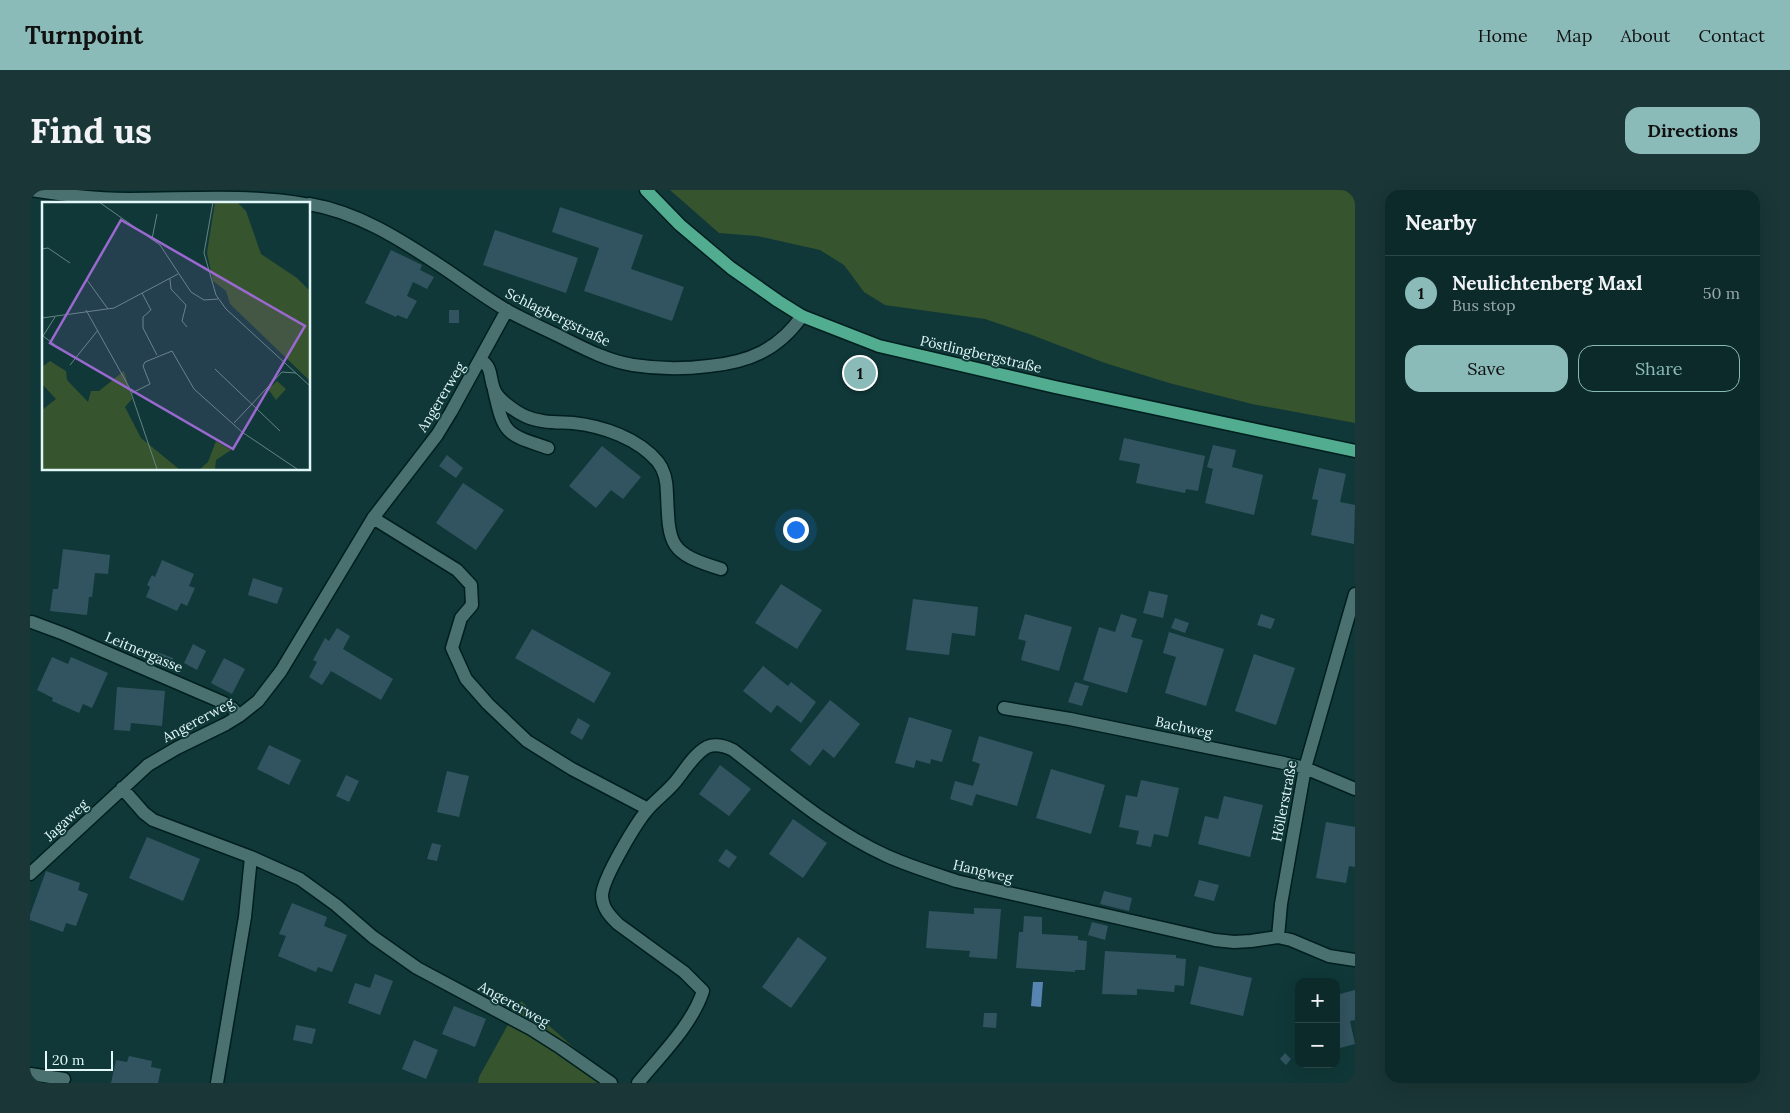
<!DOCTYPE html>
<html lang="en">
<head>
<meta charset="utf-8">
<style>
  body { margin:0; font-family:Lora,serif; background:#1a3636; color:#f1f3f6 }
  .controls { position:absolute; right:15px; bottom:15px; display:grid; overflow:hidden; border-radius:10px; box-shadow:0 5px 20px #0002 }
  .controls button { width:45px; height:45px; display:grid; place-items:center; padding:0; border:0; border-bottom:1px solid #2c4647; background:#0c2a2a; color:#f1f3f6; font:25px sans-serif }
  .scale { position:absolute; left:15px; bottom:12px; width:68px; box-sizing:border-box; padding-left:5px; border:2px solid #e2f7f7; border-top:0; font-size:14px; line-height:18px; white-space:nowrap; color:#e2f7f7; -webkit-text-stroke:4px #103838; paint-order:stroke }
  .you { position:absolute; left:765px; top:339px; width:18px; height:18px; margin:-12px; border:4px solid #fff; border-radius:50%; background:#1a73e8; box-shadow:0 0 0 8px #1a73e833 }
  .badge { display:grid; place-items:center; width:32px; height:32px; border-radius:50%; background:#8bbbb9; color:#111; font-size:16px; font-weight:700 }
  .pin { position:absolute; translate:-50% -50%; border:2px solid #fff; box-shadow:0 1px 5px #0006 }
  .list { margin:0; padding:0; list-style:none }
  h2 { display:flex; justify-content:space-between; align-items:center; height:65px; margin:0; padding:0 20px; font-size:21px }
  h2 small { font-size:16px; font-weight:400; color:#9aa7a8 }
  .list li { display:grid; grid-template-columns:32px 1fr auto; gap:15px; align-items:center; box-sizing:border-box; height:75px; padding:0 20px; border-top:1px solid #2c4647 }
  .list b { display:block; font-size:19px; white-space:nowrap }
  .list p { margin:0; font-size:16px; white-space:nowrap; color:#9aa7a8 }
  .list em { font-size:16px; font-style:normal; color:#9aa7a8 }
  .actions { display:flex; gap:10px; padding:15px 20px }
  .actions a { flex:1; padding:11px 0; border:1px solid #8bbbb9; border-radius:15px; text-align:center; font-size:18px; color:#8bbbb9 }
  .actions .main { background:#8bbbb9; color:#111 }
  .map { position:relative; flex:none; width:1325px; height:893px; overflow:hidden; border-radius:15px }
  header { display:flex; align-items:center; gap:30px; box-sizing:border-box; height:70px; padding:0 25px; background:#8bbbb9; color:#111 }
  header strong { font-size:24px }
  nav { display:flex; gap:28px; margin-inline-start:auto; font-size:18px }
  .intro { display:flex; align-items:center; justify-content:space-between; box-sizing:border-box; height:120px; padding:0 30px }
  h1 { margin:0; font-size:35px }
  .button { padding:12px 22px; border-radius:15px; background:#8bbbb9; color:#111; font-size:18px; font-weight:700 }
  main { display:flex; gap:30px; padding:0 30px }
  aside { flex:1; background:#0c2a2a; border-radius:15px; box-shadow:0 5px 20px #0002 }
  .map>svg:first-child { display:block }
</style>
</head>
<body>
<header>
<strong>Turnpoint</strong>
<nav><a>Home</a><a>Map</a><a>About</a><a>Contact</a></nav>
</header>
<div class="intro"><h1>Find us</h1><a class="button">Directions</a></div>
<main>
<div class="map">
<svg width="1325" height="893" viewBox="0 0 1325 893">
  <rect width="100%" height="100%" fill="#103838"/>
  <path fill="#36542d" d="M640 0H1325V233L1222 214 1139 193 1075 173 1002 145 955 129 855 115 834 102 814 75 790 60 727 46 689 43Z
    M491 811 584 893H448L449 887Z"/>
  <path fill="#5784b1" d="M1003 792H1013L1011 817 1001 816Z"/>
  <path fill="#325460" d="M530 17 613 45 601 79 654 97 642 131 554 101 569 58 522 42Z
    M465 40 548 68 536 103 453 75Z
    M361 60 392 75 390 80 404 87 397 99 383 92 377 106 387 111 377 129 367 125 366 127 335 113Z
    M419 120H429V133H419Z
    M1094 248 1175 266 1168 301 1156 299 1155 303 1106 293 1110 274 1089 270Z
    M1183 255 1206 260 1202 277 1233 285 1224 325 1175 313 1183 279 1177 277Z
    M572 256 611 287 593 309 581 300 566 318 539 296Z
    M417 265 433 278 426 288 409 276Z
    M1289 278 1316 284 1310 312 1325 315 1324 354 1281 345 1288 310 1282 309Z
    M433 293 474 320 446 360 406 333Z
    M33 359 80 365 78 384 65 383 62 407H59L57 425 20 421 23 399H28Z
    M132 370 164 384 159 396 165 398 157 416 151 413 147 421 116 407 120 397 117 395 122 385 125 387Z
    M223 388 253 398 247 414 218 405Z
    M751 394 792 420 767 459 725 433Z
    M1119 401 1138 405 1133 428 1113 423Z
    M883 409 948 417 945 446 922 443 919 465 876 460Z
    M995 424 1042 437 1029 481 991 470 996 451 988 449Z
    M1091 424 1107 429 1101 447 1113 450 1097 503 1053 490 1069 437 1085 442Z
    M1231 424 1245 429 1241 439 1227 435Z
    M1145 428 1159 433 1155 443 1141 438Z
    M307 438 320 446 313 459 363 489 351 510 301 481 292 495 279 487 287 472 283 470 295 448 299 451Z
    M502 439 581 483 564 513 485 468Z
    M1139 442 1194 459 1176 516 1135 503 1146 467 1133 463Z
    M163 454 176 461 167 480 154 473Z
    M127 462 143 468 139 477 123 470Z
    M1224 464 1265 478 1246 535 1205 521Z
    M22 467 38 474 41 467 78 483 62 518 53 514 49 523 22 511 23 508 7 500Z
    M194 468 215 479 202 504 181 493Z
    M733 476 758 496 761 492 786 512 771 533 747 515 741 523 713 501Z
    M1045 492 1059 496 1052 516 1038 512Z
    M87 497 135 501 132 536 101 533 100 541 84 540Z
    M800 510 830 534 804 568 793 559 780 576 760 560Z
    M879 527 922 540 912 572 901 569 900 574 886 570 884 578 865 573Z
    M548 528 560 535 552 550 540 543Z
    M949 546 1003 562 987 616 946 604 942 616 920 609 925 591 943 596 950 574 942 571Z
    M239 555 271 570 259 595 227 579Z
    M690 575 721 599 699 626 669 604Z
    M1021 579 1075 595 1061 644 1006 628Z
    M417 581 439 586 429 627 407 622Z
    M316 585 329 591 319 612 306 606Z
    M1111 590 1149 598 1138 647 1124 644 1121 657 1106 654 1109 641 1089 637 1096 605 1107 607Z
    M1194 606 1233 615 1220 667 1168 654 1175 626 1188 629Z
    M763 629 797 653 773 688 739 664Z
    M1296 632 1325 637V677L1319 676 1316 693 1286 688Z
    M117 647 170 669 153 711 99 688Z
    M402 653 411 655 407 671 397 669Z
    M696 659 707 667 699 678 688 671Z
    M16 681 50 693 48 700 58 704 46 736 36 733 33 742 0 730V725Z
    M1169 690 1189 695 1184 711 1164 706Z
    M1074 701 1102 708 1099 721 1070 714Z
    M262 713 297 727 294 736 317 745 302 782 288 777 286 782 248 766 256 746 249 744Z
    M944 718 971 719 967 769 939 767 940 761 896 758 899 721 944 724Z
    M994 726 1012 727V744L1048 746V750L1057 751 1055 780H1045V782L986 778 989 742H993Z
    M1062 732 1078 736 1075 750 1058 745Z
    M768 747 797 768 761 818 732 797Z
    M1075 761 1146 765V768L1156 769 1154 796 1145 795 1144 802 1107 799V805L1072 804Z
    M1169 776 1222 788 1213 826 1160 814Z
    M345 784 363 791 350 825 318 813 325 793 340 798Z
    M1325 800V830L1320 831 1325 854 1306 859V805Z
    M424 816 456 829 445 857 412 844Z
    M954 823H967L966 838 953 837Z
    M266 835 286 839 282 854 263 850Z
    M384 850 408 860 396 889 372 879Z
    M1255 863 1261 869 1256 875 1250 869Z
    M99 866 122 871 121 877 131 879 128 893H81L86 870 97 872Z"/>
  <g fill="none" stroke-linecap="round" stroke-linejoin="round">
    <defs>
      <path id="minor" d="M0 0C32 5 66 9 99 9 158 9 216 4 274 14
        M279 14C327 22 368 48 409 75 432 90 454 107 478 121 496 131 515 139 533 148 555 159 578 171 603 175 628 179 655 179 679 176 719 172 748 160 772 126
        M451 170C463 178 459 187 464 199 467 209 486 222 495 226 510 233 527 232 543 233 572 236 608 248 628 272 635 281 637 292 637 304 639 356 639 363 691 379
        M464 200C474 245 476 244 518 258
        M343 328 427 380 441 395 442 415 431 428 422 458 436 489 458 514 497 551 542 579 618 619
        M2 432 34 444 194 513 202 518 209 526
        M974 518 1040 529 1254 573 1275 578 1325 599
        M92 598 114 623 123 630 221 667 270 689 306 715 343 747 387 778 501 839 531 858 581 893
        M0 684 118 575 147 558 196 534 209 526 228 511 251 481 343 328 407 245 421 222 477 120
        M1248 747 1251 714 1275 578 1325 404
        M0 884 34 889
        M187 893 215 727 221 667
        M608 893C630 866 662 835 673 801L654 782 588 734C580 726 572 718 572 705 573 688 607 631 619 618 628 608 638 601 646 591 655 580 664 564 677 557 686 553 695 556 703 560 752 598 800 640 857 666 879 676 903 683 926 691L1185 750 1204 752 1221 751 1248 747 1261 750 1299 766 1325 770"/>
      <path id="major" d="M616 0 650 35 701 78 748 111 772 126 849 156 1025 197 1325 261"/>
    </defs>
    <use href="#minor" stroke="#011e1e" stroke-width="15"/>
    <use href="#major" stroke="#011e1e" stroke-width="15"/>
    <use href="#minor" stroke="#4a7170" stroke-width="12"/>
    <use href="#major" stroke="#51ac90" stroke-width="12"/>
  </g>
  <g text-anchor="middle" stroke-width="4" stroke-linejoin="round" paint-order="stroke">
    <g font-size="14" fill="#e2f7f7" stroke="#103838">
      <text transform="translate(528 127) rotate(26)" y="5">Schlagbergstraße</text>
      <text transform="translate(951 164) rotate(13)" y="5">Pöstlingbergstraße</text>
      <text transform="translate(411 207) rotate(-59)" y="5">Angererweg</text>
      <text transform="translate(114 462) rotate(23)" y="5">Leitnergasse</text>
      <text transform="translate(168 530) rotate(-28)" y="5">Angererweg</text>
      <text transform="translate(1154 537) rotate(12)" y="5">Bachweg</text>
      <text transform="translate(1254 611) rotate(-79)" y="5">Höllerstraße</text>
      <text transform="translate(36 630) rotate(-43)" y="5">Jagaweg</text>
      <text transform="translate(953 681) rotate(13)" y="5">Hangweg</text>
      <text transform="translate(484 814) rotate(29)" y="5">Angererweg</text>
    </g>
  </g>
  <g transform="translate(12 12)">
    <rect width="268" height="268" fill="#103838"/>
    <path d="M173 0H195L204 9 219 52 255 76 267 88V178L188 102 184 89 171 79 165 51ZM8 159 24 169 25 178 46 200 49 189H57L82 169 90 197 83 205 99 236 137 267H0V208L14 197 0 182V165ZM235 179 244 187 234 198 226 187ZM174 239 189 248 174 258 173 267H158L166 260Z" fill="#36542d"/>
    <path fill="none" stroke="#648484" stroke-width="1" d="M57 0 118 43 149 90 162 98 176 97M171 0 162 51 174 93 184 107 268 184M110 37 115 12M0 47 6 46 28 61M128 77 129 87 144 103 140 119 145 125M45 78 66 107M100 91 109 108 101 115V126L115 153M44 108 87 185 115 267M0 116 72 106 136 72M13 143 1 134 13 115M28 163 56 128M173 167 238 229M90 191 108 182 101 164 103 160 130 149 152 187 200 230 255 267M192 221 240 170 254 171"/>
    <path fill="#9a69d0" fill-opacity="0.15" stroke="#9a69d0" stroke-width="2.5" d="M79 18 263 124 191 247 8 141Z"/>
    <rect width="268" height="268" fill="none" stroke="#e2f7f7" stroke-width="2.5"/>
  </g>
</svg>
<div class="controls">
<button>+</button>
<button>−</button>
</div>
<div class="scale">20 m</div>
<div class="you"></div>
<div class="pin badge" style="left:830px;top:183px">1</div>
</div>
<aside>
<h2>Nearby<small></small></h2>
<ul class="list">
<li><span class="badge">1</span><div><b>Neulichtenberg Maxl</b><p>Bus stop</p></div><em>50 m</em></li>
</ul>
<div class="actions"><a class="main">Save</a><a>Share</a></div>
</aside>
</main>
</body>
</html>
